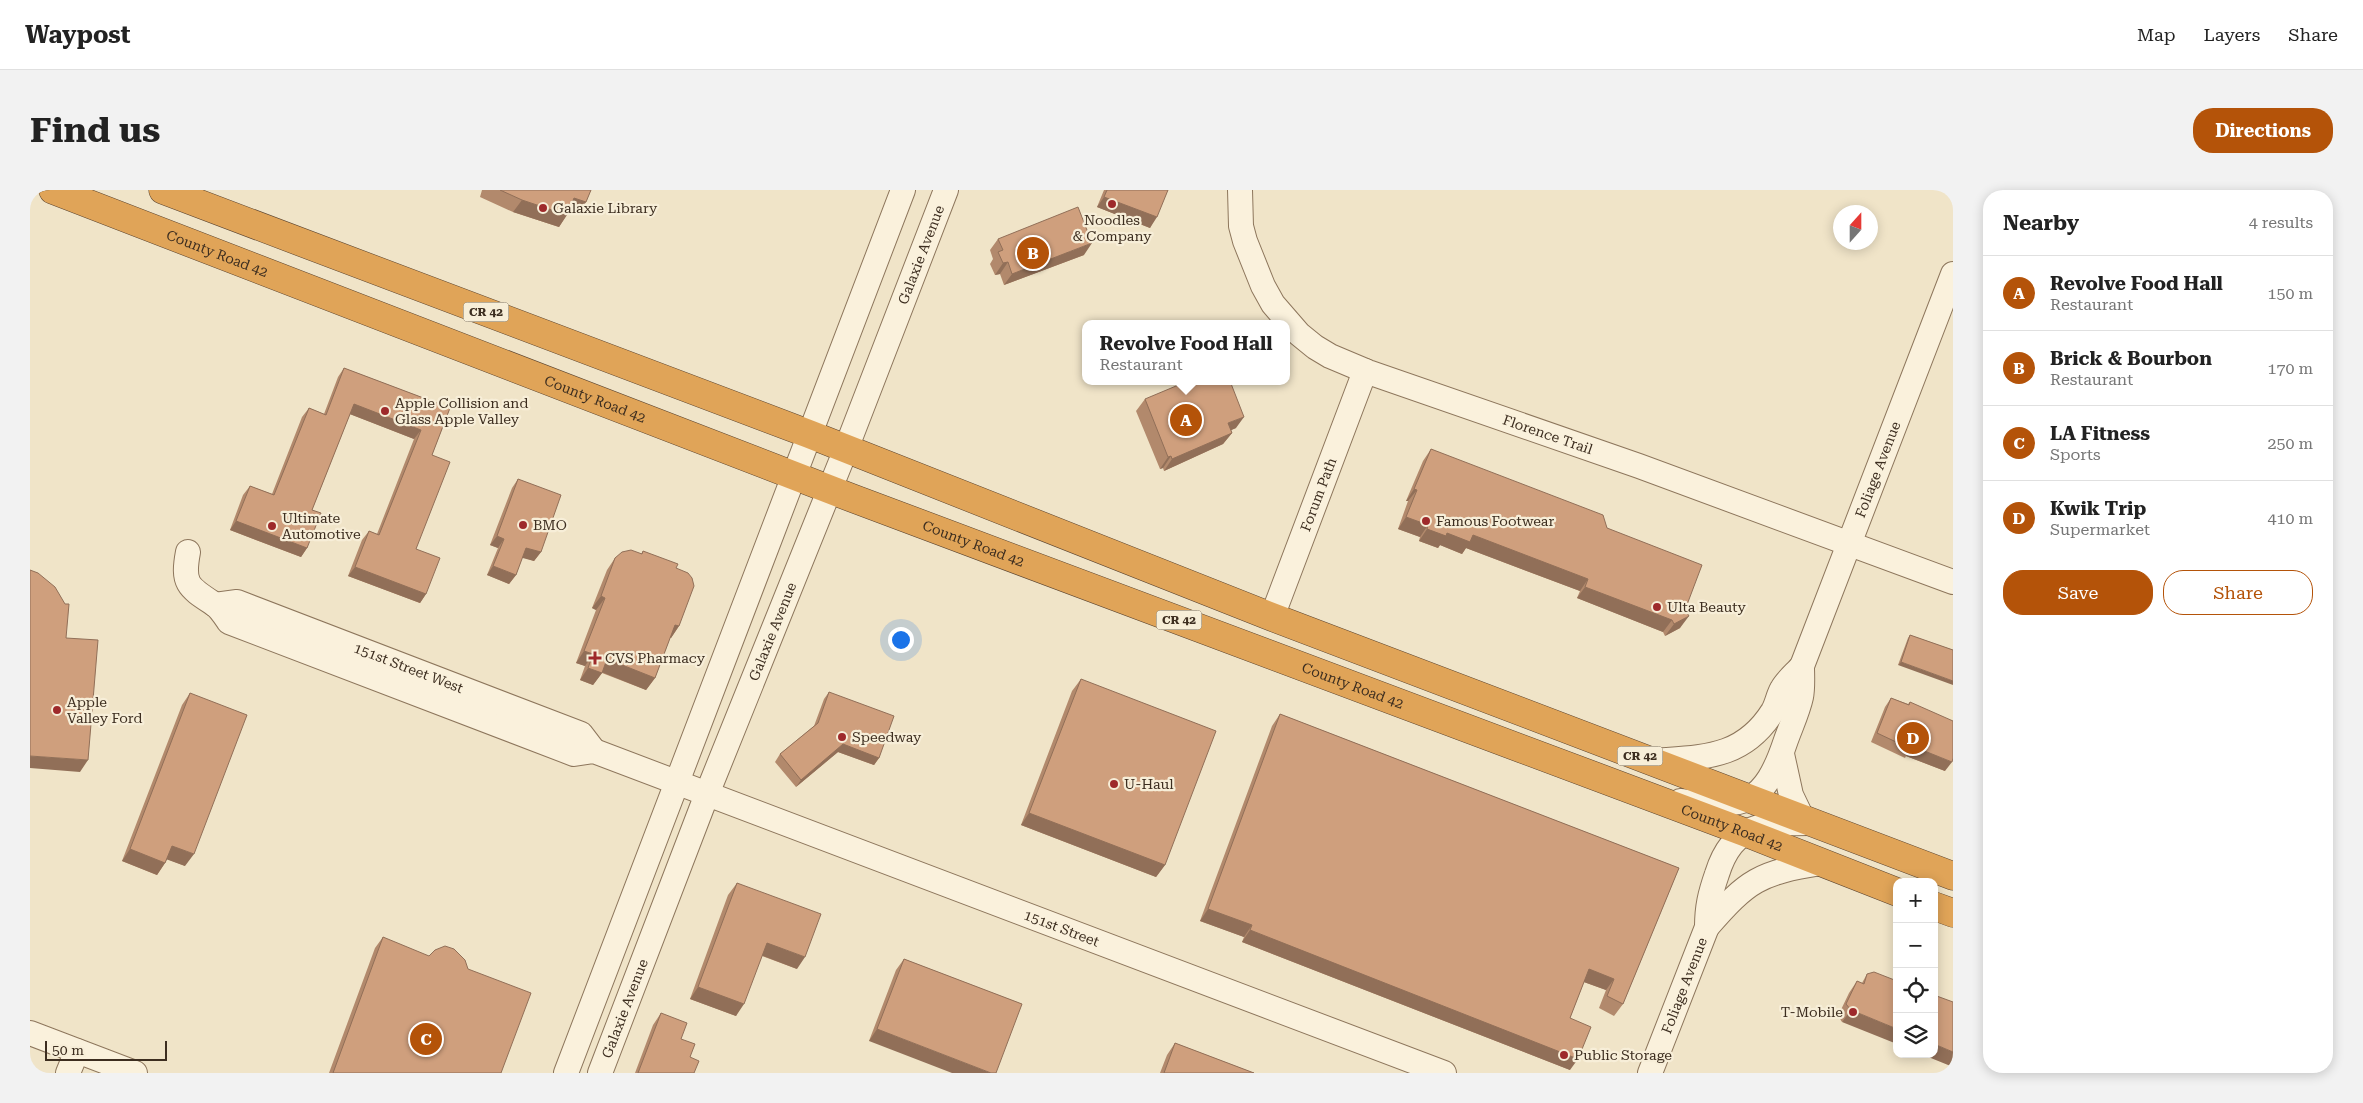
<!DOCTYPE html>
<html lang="en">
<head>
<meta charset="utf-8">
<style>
  body { margin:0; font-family:"Roboto Serif",serif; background:#f2f2f2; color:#222 }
  .controls { position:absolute; right:15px; bottom:15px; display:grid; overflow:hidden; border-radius:10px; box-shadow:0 2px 12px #0003 }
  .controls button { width:45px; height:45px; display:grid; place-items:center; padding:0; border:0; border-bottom:1px solid #e0e0e0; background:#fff; color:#222; font:25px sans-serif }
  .compass { position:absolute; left:1803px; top:15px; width:45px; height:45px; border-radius:50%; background:#fff; box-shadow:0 2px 12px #0003; rotate:21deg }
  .scale { position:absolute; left:15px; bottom:12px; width:122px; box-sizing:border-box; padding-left:5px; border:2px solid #3d2e20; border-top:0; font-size:14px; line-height:18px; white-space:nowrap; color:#3d2e20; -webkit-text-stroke:4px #f7eed8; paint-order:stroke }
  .you { position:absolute; left:870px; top:449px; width:18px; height:18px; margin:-12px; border:4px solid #fff; border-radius:50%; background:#1a73e8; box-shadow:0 0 0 8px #1a73e833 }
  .badge { display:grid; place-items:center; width:32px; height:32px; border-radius:50%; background:#b45309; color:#fff; font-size:16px; font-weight:700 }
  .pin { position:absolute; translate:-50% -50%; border:2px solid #fff; box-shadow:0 1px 5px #0006 }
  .popup { position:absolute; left:1052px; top:130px; width:208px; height:65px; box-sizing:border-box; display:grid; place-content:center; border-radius:10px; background:#fff; filter:drop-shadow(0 1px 4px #0005); font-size:16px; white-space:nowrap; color:#767676 }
  .popup b { font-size:19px; color:#222 }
  .popup::after { content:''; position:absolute; left:50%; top:100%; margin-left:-10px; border:10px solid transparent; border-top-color:#fff }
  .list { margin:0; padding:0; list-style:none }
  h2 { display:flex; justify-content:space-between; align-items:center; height:65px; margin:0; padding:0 20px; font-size:21px }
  h2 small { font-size:16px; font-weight:400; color:#767676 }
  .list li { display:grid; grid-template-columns:32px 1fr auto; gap:15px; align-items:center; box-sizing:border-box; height:75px; padding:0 20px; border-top:1px solid #e0e0e0 }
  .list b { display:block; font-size:19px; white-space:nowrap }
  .list p { margin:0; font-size:16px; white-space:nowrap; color:#767676 }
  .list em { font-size:16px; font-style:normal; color:#767676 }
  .actions { display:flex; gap:10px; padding:15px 20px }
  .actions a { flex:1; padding:11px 0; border:1px solid #b45309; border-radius:20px; text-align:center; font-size:18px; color:#b45309 }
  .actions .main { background:#b45309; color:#fff }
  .icon { flex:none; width:28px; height:28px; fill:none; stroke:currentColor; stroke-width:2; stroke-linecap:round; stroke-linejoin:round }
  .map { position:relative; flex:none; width:1923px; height:883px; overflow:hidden; border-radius:20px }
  header { display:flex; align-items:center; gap:30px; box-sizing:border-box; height:70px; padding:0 25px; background:#fff; border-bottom:1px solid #e0e0e0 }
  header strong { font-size:24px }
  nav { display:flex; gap:28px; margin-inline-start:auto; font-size:18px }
  .intro { display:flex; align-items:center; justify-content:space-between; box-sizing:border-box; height:120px; padding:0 30px }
  h1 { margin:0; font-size:35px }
  .button { padding:12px 22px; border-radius:20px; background:#b45309; color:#fff; font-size:18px; font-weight:700 }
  main { display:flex; gap:30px; padding:0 30px }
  aside { flex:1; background:#fff; border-radius:20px; box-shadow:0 2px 12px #0003 }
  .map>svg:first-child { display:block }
</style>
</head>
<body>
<header>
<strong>Waypost</strong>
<nav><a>Map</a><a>Layers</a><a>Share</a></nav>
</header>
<div class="intro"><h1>Find us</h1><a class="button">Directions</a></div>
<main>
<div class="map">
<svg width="1923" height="883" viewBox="0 0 1923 883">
  <rect width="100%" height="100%" fill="#f0e4c8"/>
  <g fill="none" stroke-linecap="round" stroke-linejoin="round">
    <defs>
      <g id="minor">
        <path id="s1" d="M1210 0 1211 36 1215 51 1233 96 1243 114 1269 144 1285 157 1300 166 1338 182 1609 276 1923 392"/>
        <path id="s2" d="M158 362C152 394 158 397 184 414 190 418 195 426 199 432L544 564 564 561 1414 883"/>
        <path id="s3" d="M185 415 207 412 551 544 564 561"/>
        <path id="s4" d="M1242 427 1335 181"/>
        <path d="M1752 564 1761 605 1772 628"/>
        <path d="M1623 571C1673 567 1713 569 1743 521 1747 514 1748 506 1752 499 1756 491 1766 483 1772 476"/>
        <path id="s5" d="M1650 611C1715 619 1734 616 1756 550 1761 536 1768 521 1771 507 1773 497 1772 486 1772 476L1923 84"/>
        <path d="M1677 737C1718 690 1729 683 1791 673"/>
        <path d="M0 843 105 883"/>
        <path d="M38 883 47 861"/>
        <path d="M536 883 873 0"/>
        <path id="s6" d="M570 883 677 604 816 259 916 0"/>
        <path id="s7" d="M1620 883 1677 737C1677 717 1680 704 1687 684 1703 633 1733 633 1781 633"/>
      </g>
      <g id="highway">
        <path id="s8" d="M23 0 822 308 1714 642 1867 702"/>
        <path d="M133 0 779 244 1242 427 1923 686"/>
        <path d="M1904 716 1923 723"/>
      </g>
    </defs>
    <use href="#minor" stroke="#8d765c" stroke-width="26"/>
    <use href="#highway" stroke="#5b4430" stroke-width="29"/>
    <use href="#minor" stroke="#faf1dc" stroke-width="24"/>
    <use href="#highway" stroke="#e0a458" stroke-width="28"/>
  </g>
  <path fill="#b2896c" d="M452 0H561L556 12 548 24 539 21 529 37 483 22 450 7Z
    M1074 0H1138L1120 38 1067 17Z
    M968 49 1054 65 974 95 970 84 965 85 960 74 963 69 960 60Z
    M314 178 420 218 402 265 386 359 396 404 390 413 318 386 332 350 339 341 347 344 384 249 320 224 282 320 277 358 271 367 200 340 213 305 220 296 242 304 272 227 279 218 294 224 308 187Z
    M1115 209 1206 238 1201 240 1202 243 1193 254 1134 281 1133 278 1130 279 1106 221Z
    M1401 259 1577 338 1655 420 1650 438 1635 446 1633 442 1547 408 1550 401 1436 358 1432 364 1410 355 1408 358 1389 351 1390 347 1368 339 1378 311H1376L1393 271Z
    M488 289 511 362 504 371 492 367 486 385 479 394 457 385 468 358 460 355 482 298Z
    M613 361 646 378 649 436 641 448H640L625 488 616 500 572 483 563 495 550 490 555 476 546 473 566 420 562 418 577 380 585 368 611 364Z
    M1880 445 1923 460 1868 475 1878 448Z
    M1051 489 1135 675 1126 687 991 635 1042 501Z
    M799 502 849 568 844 575 808 562 766 597 745 572 750 564 784 536 794 509Z
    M160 503 155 676 137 669 135 673 127 685 92 671 152 515Z
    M1861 508 1878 514 1880 512 1915 581 1876 566 1875 568 1841 552 1855 517Z
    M1250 524 1649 678 1593 814 1584 826 1569 818 1576 800 1554 792 1540 828V880L1212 752 1214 747 1170 731 1242 536Z
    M707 693 767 779 732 766 706 826 660 809 698 705Z
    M353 747 471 883H299L345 758Z
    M874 769 992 814 839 851 866 780Z
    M1837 784 1867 791 1812 832 1808 826 1819 803 1827 791 1832 793Z
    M631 823 651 849 660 867 664 883H605L623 835Z
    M1145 853 1224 883H1130L1137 865Z"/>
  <path fill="#916f58" d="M1074 7 1127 27 1120 38 1067 17Z
    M544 8 556 12 548 24 535 20Z
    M492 10 537 25 529 37 483 22Z
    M1062 53 1054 65 974 95 982 84Z
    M978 72 970 84 965 85 973 73Z
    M324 214 391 240 384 249 317 223Z
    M1214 227 1206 238 1190 245 1198 233Z
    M1202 243 1193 254 1134 281 1142 269Z
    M1141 266 1133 278 1130 279 1138 267Z
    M1384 299 1387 300 1378 311H1376Z
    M1376 327 1398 335 1390 347 1368 339Z
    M206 331 277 358 271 367 200 340Z
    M1397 339 1417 343 1443 345 1558 389 1550 401 1436 358 1432 364 1410 355 1408 358 1389 351Z
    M467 346 474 349 468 358 460 355Z
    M496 358 511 362 504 371 489 367Z
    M463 376 486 385 479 394 457 385Z
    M325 377 396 404 390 413 318 386Z
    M1555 397 1642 430 1633 442 1547 408Z
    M571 406 575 408 566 420 562 418Z
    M1659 426 1650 438 1635 446 1644 434Z
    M645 435 649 436 641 448 637 447Z
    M554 461 563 464 555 476 546 473Z
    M577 469 625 488 616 500 569 481Z
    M1871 472 1923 491V495L1868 475Z
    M558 478 572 483 563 495 550 490Z
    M813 554 849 568 844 575 808 562 766 597 771 590Z
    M1882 556 1922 572 1915 581 1876 566Z
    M0 566 58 570 50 582 0 578Z
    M999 623 1135 675 1126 687 991 635Z
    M142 656 164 664 155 676 133 668Z
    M100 659 135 673 127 685 92 671Z
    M1178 719 1222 735 1214 747 1170 731Z
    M1220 740 1548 869 1540 880 1212 752Z
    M737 753 775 767 767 779 728 764Z
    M1559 779 1584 789 1576 800 1551 791Z
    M668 797 714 814 706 826 660 809Z
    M1821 820 1867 839V854L1812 832Z
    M847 839 961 883H922L839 851Z
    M1904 854 1923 862V877L1891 864H1904Z"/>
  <path fill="#cf9f7d" stroke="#916f58" d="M470 0H561L556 12 544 8 537 25 492 10Z
    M1077 0H1138L1127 27 1074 7Z
    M1048 17 1062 53 982 84 978 72 973 73 968 62 973 60 968 49Z
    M314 178 420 218 402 265 420 272 386 359 410 368 396 404 325 377 339 341 349 345 391 240 324 214 282 320 291 323 277 358 206 331 220 296 244 305 279 218 296 225Z
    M1158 191H1200L1214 227 1198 233 1202 243 1142 269 1141 266 1138 267 1115 209Z
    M1401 259 1573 325 1577 338 1672 375 1655 420 1659 426 1644 434 1642 430 1555 397 1558 389 1443 345 1440 352 1417 343 1416 346 1397 339 1398 335 1376 327 1387 300 1384 299Z
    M488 289 531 305 511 362 496 358 486 385 463 376 474 349 467 346Z
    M601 360 612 364 613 361 648 374 646 378 658 383 662 388 664 396 649 436 645 435 625 488 577 469 572 483 558 478 563 464 554 461 575 408 571 406 585 368 592 362Z
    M0 380 8 383 25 397 35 414H39L36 448 68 450 58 570 0 566Z
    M1880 445 1923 460V491L1871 472Z
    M1051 489 1186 541 1135 675 999 623Z
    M799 502 864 526 849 568 813 554 771 590 750 564 788 533Z
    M160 503 217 525 164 664 142 656 135 673 100 659Z
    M1861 508 1879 515 1880 512 1923 531V568L1922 572 1882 556 1881 559 1847 543Z
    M1250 524 1649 678 1593 814 1577 806 1584 789 1559 779 1540 828 1561 837 1548 869 1220 740 1222 735 1178 719Z
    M707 693 791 724 775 767 737 753 714 814 668 797Z
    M353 747 399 766 405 760 415 756 424 759 435 770 438 779 501 803 471 883H303Z
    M874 769 992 814 966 883H961L847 839Z
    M1844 782 1867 791V839L1821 820 1816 814 1827 791 1834 794 1837 784Z
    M1904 805 1923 812V862L1904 854Z
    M631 823 657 833 651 849 665 854 660 867 669 871 664 883H608Z
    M1145 853 1224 883H1134Z"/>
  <g fill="#9e2a2b" stroke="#f7eed8" stroke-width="2">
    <circle cx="1082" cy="14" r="5"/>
    <circle cx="513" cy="18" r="5"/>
    <circle cx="355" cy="221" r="5"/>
    <circle cx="1396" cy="331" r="5"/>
    <circle cx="493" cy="335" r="5"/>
    <circle cx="242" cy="336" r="5"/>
    <circle cx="1627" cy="417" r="5"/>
    <path d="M562.5 460.5h5v5h5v5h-5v5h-5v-5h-5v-5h5z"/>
    <circle cx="27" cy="520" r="5"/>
    <circle cx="812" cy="547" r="5"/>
    <circle cx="1084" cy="594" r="5"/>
    <circle cx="1823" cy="822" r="5"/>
    <circle cx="1534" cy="865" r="5"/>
  </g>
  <g text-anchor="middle" stroke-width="4.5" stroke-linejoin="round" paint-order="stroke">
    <g fill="#f7eed8" stroke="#756857" stroke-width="1">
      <rect x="433.5" y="112.5" width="45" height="19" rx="4"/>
      <rect x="1126.5" y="420.5" width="45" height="19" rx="4"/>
      <rect x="1587.5" y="556.5" width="45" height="19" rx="4"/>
    </g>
    <g font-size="12" font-weight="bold" fill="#3d2e20">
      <text x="456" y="126">CR 42</text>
      <text x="1149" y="434">CR 42</text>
      <text x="1610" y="570">CR 42</text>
    </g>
    <g font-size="14" fill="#3d2e20" stroke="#f7eed8" text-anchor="start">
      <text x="523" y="23">Galaxie Library</text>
      <text x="1082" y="35" text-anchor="middle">Noodles<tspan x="1082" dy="16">&amp; Company</tspan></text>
      <text x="365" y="218">Apple Collision and<tspan x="365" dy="16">Glass Apple Valley</tspan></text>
      <text x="252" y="333">Ultimate<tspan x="252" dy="16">Automotive</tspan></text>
      <text x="1406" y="336">Famous Footwear</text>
      <text x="503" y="340">BMO</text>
      <text x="1637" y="422">Ulta Beauty</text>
      <text x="575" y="473">CVS Pharmacy</text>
      <text x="37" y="517">Apple<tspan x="37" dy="16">Valley Ford</tspan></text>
      <text x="822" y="552">Speedway</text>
      <text x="1094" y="599">U-Haul</text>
      <text x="1813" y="827" text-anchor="end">T-Mobile</text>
      <text x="1544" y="870">Public Storage</text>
    </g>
    <g font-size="14" fill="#3d2e20" stroke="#f7eed8">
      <text dy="5" stroke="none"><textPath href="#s8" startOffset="176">County Road 42</textPath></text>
      <text dy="5" stroke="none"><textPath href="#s6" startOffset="879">Galaxie Avenue</textPath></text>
      <text dy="5" stroke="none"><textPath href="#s8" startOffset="581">County Road 42</textPath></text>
      <text dy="5" stroke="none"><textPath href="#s1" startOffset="430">Florence Trail</textPath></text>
      <text dy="5" stroke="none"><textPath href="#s5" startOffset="428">Foliage Avenue</textPath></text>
      <text dy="5" stroke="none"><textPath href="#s4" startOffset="131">Forum Path</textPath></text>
      <text dy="5" stroke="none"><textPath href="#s8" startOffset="986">County Road 42</textPath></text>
      <text dy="5" stroke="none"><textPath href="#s6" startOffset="474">Galaxie Avenue</textPath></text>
      <text dy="5" stroke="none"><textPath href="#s3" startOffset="206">151st Street West</textPath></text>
      <text dy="5" stroke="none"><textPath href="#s8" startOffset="1391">County Road 42</textPath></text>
      <text dy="5" stroke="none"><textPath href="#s8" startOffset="1796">County Road 42</textPath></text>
      <text dy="5" stroke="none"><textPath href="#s2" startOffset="978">151st Street</textPath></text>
      <text dy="5" stroke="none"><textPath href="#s7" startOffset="94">Foliage Avenue</textPath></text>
      <text dy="5" stroke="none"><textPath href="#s6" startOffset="69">Galaxie Avenue</textPath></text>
    </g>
  </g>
</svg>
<div class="controls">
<button>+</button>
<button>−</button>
<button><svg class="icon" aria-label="locate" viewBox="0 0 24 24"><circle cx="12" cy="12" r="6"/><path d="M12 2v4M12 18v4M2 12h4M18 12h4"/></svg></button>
<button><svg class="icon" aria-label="layers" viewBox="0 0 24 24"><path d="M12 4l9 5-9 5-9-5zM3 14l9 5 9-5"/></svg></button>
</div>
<svg class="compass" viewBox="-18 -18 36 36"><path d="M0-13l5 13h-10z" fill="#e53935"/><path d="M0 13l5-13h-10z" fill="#767676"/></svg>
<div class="scale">50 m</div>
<div class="you"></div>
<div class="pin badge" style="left:1156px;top:230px">A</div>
<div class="popup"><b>Revolve Food Hall</b>Restaurant</div>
<div class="pin badge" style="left:1003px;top:63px">B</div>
<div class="pin badge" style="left:396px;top:849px">C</div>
<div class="pin badge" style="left:1883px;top:548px">D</div>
</div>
<aside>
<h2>Nearby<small>4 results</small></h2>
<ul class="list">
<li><span class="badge">A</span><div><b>Revolve Food Hall</b><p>Restaurant</p></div><em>150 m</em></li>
<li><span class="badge">B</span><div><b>Brick &amp; Bourbon</b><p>Restaurant</p></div><em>170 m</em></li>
<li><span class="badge">C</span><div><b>LA Fitness</b><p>Sports</p></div><em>250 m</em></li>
<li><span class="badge">D</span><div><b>Kwik Trip</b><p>Supermarket</p></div><em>410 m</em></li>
</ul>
<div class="actions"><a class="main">Save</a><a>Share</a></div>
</aside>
</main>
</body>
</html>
